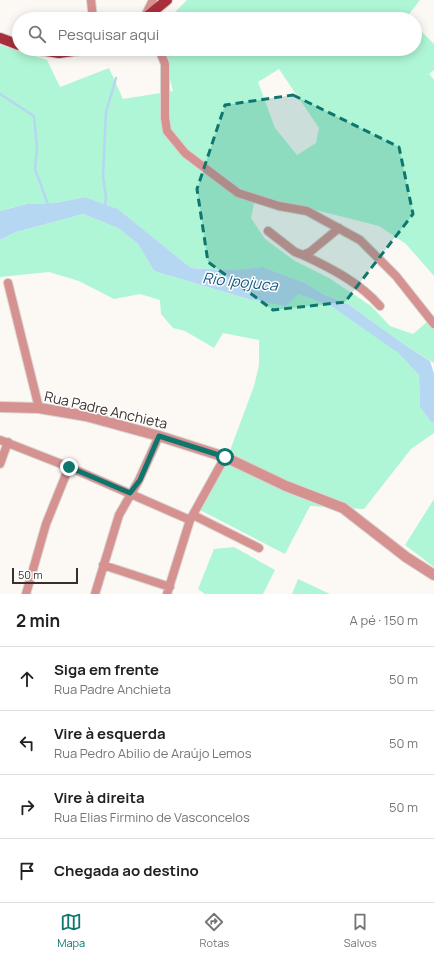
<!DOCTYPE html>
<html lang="pt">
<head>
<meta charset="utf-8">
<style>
  body { margin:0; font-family:Manrope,sans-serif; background:#f2f2f2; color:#202124 }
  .scale { position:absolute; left:12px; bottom:10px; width:66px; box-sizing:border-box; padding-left:4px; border:2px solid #393029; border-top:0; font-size:11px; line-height:14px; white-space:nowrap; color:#393029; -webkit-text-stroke:3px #fff; paint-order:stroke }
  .stop { position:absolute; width:12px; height:12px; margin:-9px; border:3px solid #0f766e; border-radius:50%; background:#fff }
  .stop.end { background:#0f766e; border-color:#fff; box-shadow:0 1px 4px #0008 }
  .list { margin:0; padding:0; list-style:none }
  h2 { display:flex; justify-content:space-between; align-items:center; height:52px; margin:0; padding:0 16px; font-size:17px }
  h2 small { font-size:13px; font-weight:400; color:#757577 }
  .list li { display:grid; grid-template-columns:26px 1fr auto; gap:12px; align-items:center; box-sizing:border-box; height:64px; padding:0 16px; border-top:1px solid #e0e0e0 }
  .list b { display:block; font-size:15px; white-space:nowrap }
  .list p { margin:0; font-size:13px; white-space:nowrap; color:#757577 }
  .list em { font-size:13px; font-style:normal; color:#757577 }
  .icon { flex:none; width:22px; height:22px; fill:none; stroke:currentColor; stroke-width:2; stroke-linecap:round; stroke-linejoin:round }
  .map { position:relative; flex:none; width:434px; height:594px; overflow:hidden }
  .search { position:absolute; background:#fff; box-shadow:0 2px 10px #0003; left:12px; right:12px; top:12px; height:44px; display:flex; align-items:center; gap:10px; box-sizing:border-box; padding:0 14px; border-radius:22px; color:#757577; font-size:15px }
  .sheet { height:308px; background:#fff }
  nav { display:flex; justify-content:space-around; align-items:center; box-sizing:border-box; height:56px; border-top:1px solid #e0e0e0; background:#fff; font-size:11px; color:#757577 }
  nav a { display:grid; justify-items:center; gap:2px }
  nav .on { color:#0f766e }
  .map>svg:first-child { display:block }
</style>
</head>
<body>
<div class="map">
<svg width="434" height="594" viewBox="0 0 434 594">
  <rect width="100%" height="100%" fill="#fcf8f4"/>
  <path fill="#aef6d5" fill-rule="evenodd" d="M187 0H420L407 17 409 19H174V13Z
    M415 25 434 44V70L429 74 434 80V276L406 244 379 226 256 195 251 218 265 239 295 261 329 278 371 306 390 326 413 334 434 316V363L405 345 348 304 323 294 305 283 263 267 231 270 191 268 118 209 85 197 55 203 27 204 0 211V45L47 60 60 87 109 68 123 99 173 91 162 49H415ZM279 69 319 128 316 143 297 155 275 128 258 82Z
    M83 214 118 228 138 244 154 271 248 299 298 294 331 306 394 349 419 375 420 407 431 422H434V433L411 449 364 509 310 506 285 554 200 510 225 464 254 386 259 365V340L223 333 214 348 185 331 173 328 161 314 160 300 140 294 114 299 79 281 49 272 0 277V240L16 232Z
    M434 499V567L405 545Z
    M234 547 275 570 263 594H205L198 589 214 549Z
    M298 579 330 594H292Z"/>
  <path fill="#b6d7f1" d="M85 197 118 209 191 268 231 270 263 267 305 283 323 294 348 304 405 345 430 361 434 374V422H431L420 407 419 375 397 352 331 306 298 294 286 306 248 299 154 271 138 244 118 228 83 214 16 232 0 240V211L27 204 55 203Z"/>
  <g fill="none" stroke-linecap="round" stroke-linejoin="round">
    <path stroke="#b6d7f1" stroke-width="2.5" d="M0 94 34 116 37 147 35 169 49 207
      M105 208 106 197 103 176 106 112 116 78"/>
    <defs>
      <path id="minor" d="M91 0 93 19
        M144 18 153 0
        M159 49 165 64V118L167 131 185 153 238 193 279 206 307 211 360 240 396 276 434 324
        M268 231 295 252 303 255 310 252 339 228
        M303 255C331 268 360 283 380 306
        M8 283 39 408
        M0 440 69 467 190 520
        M0 464 8 442
        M193 515 259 548
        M103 565 170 587
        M26 594 46 524 69 467
        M95 594 119 515 139 480 159 436
        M167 594 190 520 225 457"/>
      <path id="tertiary" d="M0 407 39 408 86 416 159 436 225 457 286 486 343 508 406 557 434 575"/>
      <path id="primary" d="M144 19 167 0
        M0 38 19 45
        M34 49 59 53 87 49"/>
    </defs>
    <use href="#minor" stroke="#d9d4cf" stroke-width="10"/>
    <use href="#tertiary" stroke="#d9d4cf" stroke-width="12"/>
    <use href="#primary" stroke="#d9d4cf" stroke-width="12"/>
    <use href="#minor" stroke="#d69191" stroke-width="8"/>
    <use href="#tertiary" stroke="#d69191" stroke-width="10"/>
    <use href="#primary" stroke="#aa2f3c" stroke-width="10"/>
  </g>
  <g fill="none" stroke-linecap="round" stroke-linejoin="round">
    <path stroke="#0f766e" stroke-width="5" d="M69 467 130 493 140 480 159 436 225 457"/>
  </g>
  <path fill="#0f766e" fill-opacity="0.2" stroke="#0f766e" stroke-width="3" stroke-dasharray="8 5" stroke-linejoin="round" d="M293 95 399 147 413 214 345 302 273 310 208 262 197 189 225 105Z"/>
  <g text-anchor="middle" stroke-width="3" stroke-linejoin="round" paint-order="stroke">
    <g font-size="14" fill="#393029" stroke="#fff">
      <text transform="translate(106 410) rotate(13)" y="5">Rua Padre Anchieta</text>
    </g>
    <g font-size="15" font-style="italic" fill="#145781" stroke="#fff">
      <text transform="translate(240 282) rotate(6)" y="5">Rio Ipojuca</text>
    </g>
  </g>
</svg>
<div class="scale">50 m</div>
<div class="stop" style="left:225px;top:457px"></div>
<div class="stop end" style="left:69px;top:467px"></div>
<div class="search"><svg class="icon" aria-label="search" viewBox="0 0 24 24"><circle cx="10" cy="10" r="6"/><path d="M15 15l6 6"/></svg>Pesquisar aqui</div>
</div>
<section class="sheet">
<h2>2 min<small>A pé · 150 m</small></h2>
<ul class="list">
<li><svg class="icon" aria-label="ahead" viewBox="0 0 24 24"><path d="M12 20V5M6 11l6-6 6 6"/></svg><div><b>Siga em frente</b><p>Rua Padre Anchieta</p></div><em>50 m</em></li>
<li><svg class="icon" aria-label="left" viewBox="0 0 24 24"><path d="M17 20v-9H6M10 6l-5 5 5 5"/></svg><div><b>Vire à esquerda</b><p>Rua Pedro Abilio de Araújo Lemos</p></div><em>50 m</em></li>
<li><svg class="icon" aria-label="right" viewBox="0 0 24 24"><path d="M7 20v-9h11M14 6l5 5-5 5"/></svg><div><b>Vire à direita</b><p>Rua Elias Firmino de Vasconcelos</p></div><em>50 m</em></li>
<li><svg class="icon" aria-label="arrive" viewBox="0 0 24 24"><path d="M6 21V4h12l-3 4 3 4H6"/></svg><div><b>Chegada ao destino</b></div></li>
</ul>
</section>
<nav>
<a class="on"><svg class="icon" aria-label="map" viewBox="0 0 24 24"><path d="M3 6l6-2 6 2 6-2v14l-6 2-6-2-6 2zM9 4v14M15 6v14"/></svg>Mapa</a>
<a><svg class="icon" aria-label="directions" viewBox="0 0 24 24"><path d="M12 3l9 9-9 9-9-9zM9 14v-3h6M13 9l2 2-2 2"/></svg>Rotas</a>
<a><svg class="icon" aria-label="saved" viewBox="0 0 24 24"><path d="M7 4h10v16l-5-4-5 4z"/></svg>Salvos</a>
</nav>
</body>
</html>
